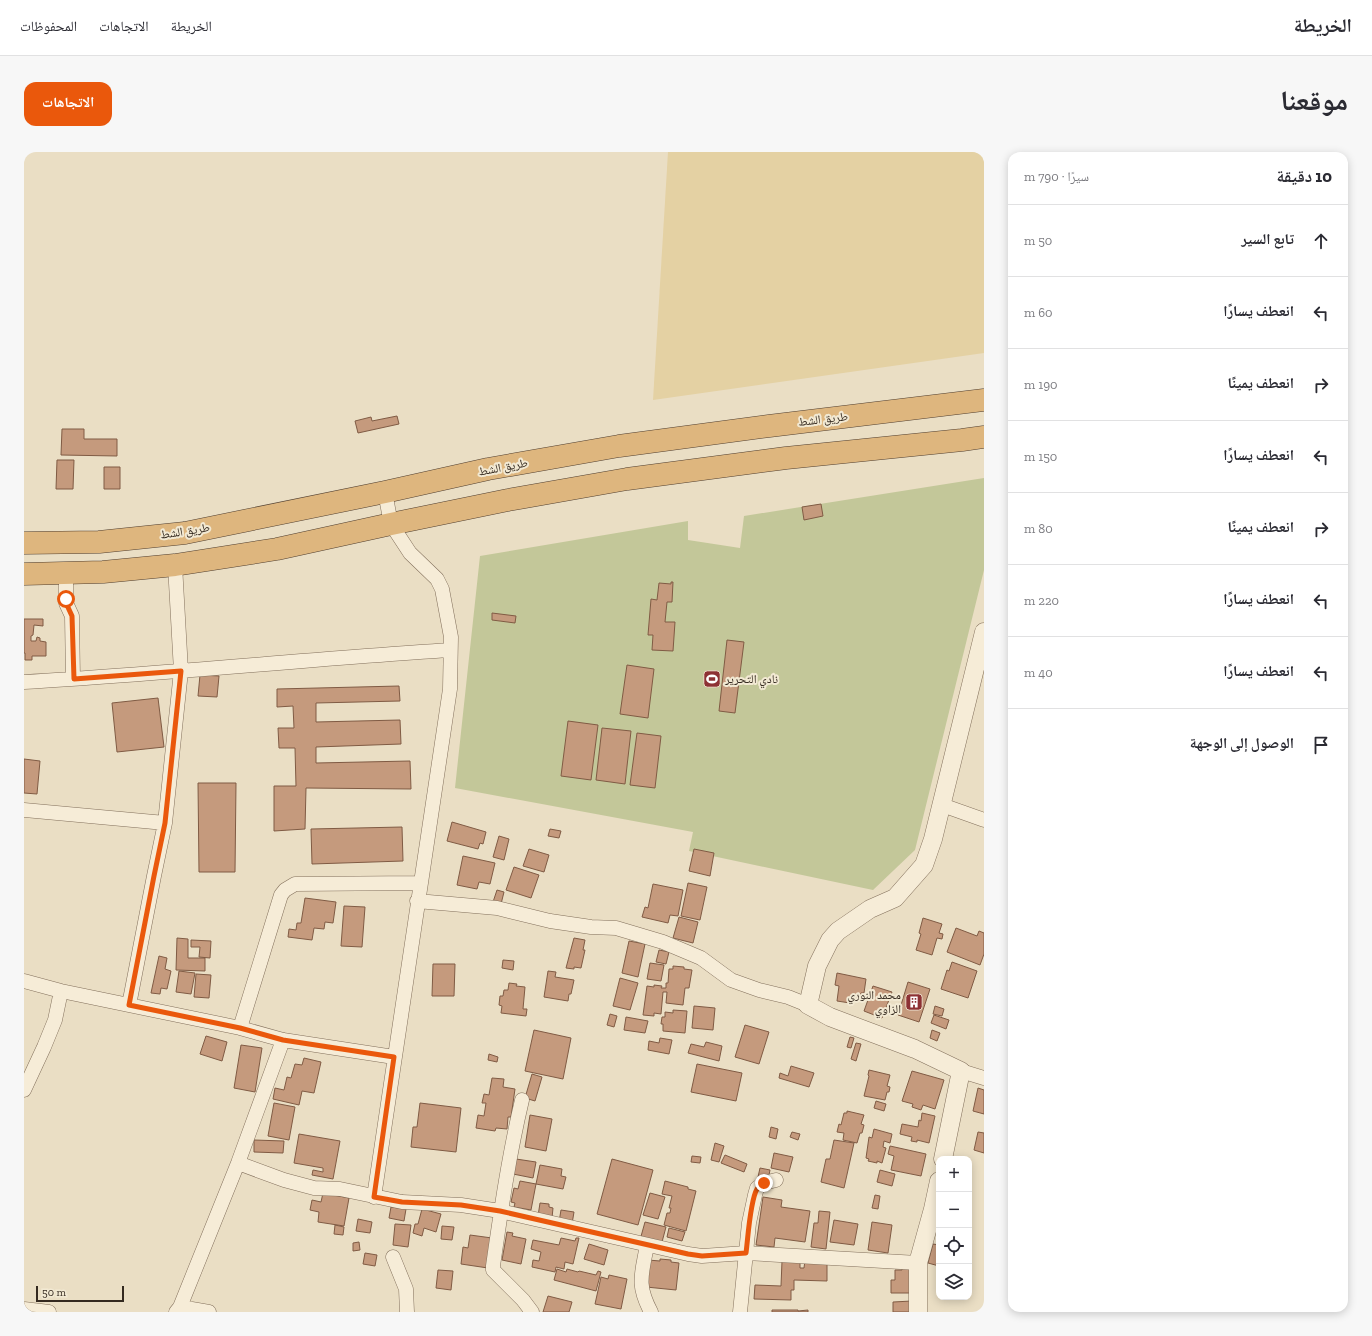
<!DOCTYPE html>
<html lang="ar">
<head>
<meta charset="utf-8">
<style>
  body { margin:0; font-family:"Zilla Slab","Noto Naskh Arabic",serif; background:#f7f7f7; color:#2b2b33; direction:rtl }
  .controls { position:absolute; right:12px; bottom:12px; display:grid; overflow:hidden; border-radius:8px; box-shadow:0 2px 10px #0003 }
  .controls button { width:36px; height:36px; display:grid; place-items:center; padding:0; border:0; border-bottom:1px solid #e1e1e2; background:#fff; color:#2b2b33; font:20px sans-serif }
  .scale { position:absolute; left:12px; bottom:10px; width:88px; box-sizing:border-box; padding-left:4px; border:2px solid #34291f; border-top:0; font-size:11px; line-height:14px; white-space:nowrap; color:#34291f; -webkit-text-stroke:3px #f2e9d3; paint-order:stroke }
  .stop { position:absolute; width:12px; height:12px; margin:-9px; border:3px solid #ea580c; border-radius:50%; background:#fff }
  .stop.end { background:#ea580c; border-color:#fff; box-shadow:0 1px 4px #0008 }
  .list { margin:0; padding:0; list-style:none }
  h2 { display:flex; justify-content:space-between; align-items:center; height:52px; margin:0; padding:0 16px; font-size:17px }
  h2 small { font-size:13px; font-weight:400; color:#7c7c81 }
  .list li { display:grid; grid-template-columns:26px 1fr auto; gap:12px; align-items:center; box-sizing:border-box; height:72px; padding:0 16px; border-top:1px solid #e1e1e2 }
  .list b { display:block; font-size:15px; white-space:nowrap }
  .list em { font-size:13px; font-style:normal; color:#7c7c81 }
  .icon { flex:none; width:22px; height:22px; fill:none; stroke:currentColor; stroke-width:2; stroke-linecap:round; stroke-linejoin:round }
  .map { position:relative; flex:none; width:960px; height:1160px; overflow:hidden; direction:ltr; border-radius:12px }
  header { display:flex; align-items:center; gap:24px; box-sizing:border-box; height:56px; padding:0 20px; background:#fff; border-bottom:1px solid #e1e1e2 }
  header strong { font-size:19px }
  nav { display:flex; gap:22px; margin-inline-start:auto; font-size:14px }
  .intro { display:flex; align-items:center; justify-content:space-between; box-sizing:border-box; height:96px; padding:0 24px }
  h1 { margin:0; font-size:28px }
  .button { padding:10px 18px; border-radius:12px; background:#ea580c; color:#fff; font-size:14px; font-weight:700 }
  main { display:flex; gap:24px; padding:0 24px }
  aside { flex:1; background:#fff; border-radius:12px; box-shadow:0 2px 10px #0003 }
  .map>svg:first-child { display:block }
</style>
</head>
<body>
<header>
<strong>الخريطة</strong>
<nav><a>الخريطة</a><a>الاتجاهات</a><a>المحفوظات</a></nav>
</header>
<div class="intro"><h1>موقعنا</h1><a class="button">الاتجاهات</a></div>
<main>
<aside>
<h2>10 دقيقة<small>سيرًا · 790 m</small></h2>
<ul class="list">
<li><svg class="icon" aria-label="ahead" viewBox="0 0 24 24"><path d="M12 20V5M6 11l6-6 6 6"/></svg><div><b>تابع السير</b></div><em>50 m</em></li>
<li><svg class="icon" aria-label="left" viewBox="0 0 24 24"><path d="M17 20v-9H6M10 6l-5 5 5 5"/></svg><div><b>انعطف يسارًا</b></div><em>60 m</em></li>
<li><svg class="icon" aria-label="right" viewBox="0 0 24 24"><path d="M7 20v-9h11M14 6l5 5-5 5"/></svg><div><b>انعطف يمينًا</b></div><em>190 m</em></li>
<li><svg class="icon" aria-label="left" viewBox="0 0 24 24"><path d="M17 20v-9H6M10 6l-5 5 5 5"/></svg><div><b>انعطف يسارًا</b></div><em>150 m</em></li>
<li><svg class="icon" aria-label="right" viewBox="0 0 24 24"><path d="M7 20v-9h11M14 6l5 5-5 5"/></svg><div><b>انعطف يمينًا</b></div><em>80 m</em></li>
<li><svg class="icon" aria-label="left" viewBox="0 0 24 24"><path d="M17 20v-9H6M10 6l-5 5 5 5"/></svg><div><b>انعطف يسارًا</b></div><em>220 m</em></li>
<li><svg class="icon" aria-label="left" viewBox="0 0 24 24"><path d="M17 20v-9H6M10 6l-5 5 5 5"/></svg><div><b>انعطف يسارًا</b></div><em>40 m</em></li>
<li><svg class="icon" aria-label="arrive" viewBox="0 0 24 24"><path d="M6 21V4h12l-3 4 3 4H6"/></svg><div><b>الوصول إلى الوجهة</b></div></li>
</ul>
</aside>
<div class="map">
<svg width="960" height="1160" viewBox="0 0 960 1160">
  <rect width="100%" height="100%" fill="#eadec4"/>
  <path fill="#c3c799" d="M960 326V418L891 698 849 738 665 699 669 680 431 636 456 404 664 369V388L716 396 720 364Z"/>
  <path fill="#e4d1a3" d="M644 0H960V201L629 248Z"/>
  <path fill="#c59a7d" stroke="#805b44" d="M373 264 375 272 334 281 331 269 347 265 348 269Z
    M38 277H60V287H93V304L37 303Z
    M33 308H50L49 337H32Z
    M80 315H96V337H80Z
    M797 352 799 364 780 368 778 355Z
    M647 430H649L648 450H643L641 470H651L649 499 628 498 629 483H624L627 447 633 448 635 431 647 432Z
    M468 461 492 464 491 471 468 468Z
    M0 467H19V474L10 473 9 483 7 484V489H12L13 485 16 486V489L22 490V504H8V508H1V501H0Z
    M703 488 720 490 711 561 695 559Z
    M603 513 630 517 624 566 596 562Z
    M176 523 195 524 193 545 174 544Z
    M375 534 376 549 292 551V570L376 568 377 592 292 595V611L386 609 387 637 282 636 281 677 250 679V634H272L271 596H255L254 576H270L269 554 253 555V537Z
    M134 546 140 595 93 600 88 551Z
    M544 569 574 573 567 628 537 624Z
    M578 576 607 579 601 632 572 628Z
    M613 581 637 584 631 636 606 633Z
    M0 607 16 609 13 642 0 641Z
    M174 631H212L211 720H175Z
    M428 670 462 680 459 692 456 691 454 697 423 689Z
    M378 675 379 709 288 712 287 677Z
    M526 677 537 679 535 686 524 684Z
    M475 684 485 687 480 708 469 705Z
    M505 697 525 703 520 720 499 714Z
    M670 697 690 701 686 724 665 719Z
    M439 704 471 711 466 732 455 730 453 737 433 733Z
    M490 715 515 723 507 746 482 738Z
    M664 731 683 735 676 768 657 764Z
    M629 732 659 738 654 764 646 763 644 771 618 765 621 755 624 756Z
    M473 738 480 740 477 752 469 750Z
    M281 746 312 750 309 771 301 770 300 777 290 776 288 788 264 785 265 777 272 778 273 771H277Z
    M320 754 341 755 338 795 317 794Z
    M655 765 674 770 669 791 649 786Z
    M899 766 918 772 915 781 919 782 918 787 913 786 908 803 892 798 897 782 895 781Z
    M932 776 953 784 955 779 960 781V802L956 813 923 800Z
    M153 786 164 787V806H181V819L152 818Z
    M550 786 561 788 559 798H561L557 816 550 815V817L542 816Z
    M167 788 187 789 186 806 175 805 176 795H167Z
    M605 789 621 792 614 825 598 821Z
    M635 798 645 800 642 812 632 810Z
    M135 804 143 806 141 817 147 819 143 837 137 836 136 842 127 841Z
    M479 808 490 809 489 818 478 816Z
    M928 810 953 819 944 846 917 837 923 818 925 819Z
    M626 811 640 813 637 829 623 827Z
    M409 812H431L430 844H408Z
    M649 814 660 815V817L668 818 665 836H661L659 853 642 851 643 840H639L637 862 630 861V864L619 863 623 834 630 835V833L638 834 637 836H642V831H644L645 817H649Z
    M155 819 171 821 167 842 152 840Z
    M524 819 532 820 531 825 550 828 547 842H545L544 849 520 845Z
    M813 821 842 827 840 841H837L835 848 827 847 826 851 813 849 815 834 811 833Z
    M172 822 187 823 185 846 170 845Z
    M596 826 614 831 606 858 589 854Z
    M884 830 906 837 895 870 874 863Z
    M485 831 493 832 492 834 501 835 499 857H503L502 864 477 861 478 854 475 853 476 844H479L480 838H484Z
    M849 834 868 840 858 866 840 859Z
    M670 854 691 856 689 878 668 876Z
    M911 854 920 857 918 864 909 862Z
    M649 858 663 859 661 881 639 879V872H637L638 865H641V860L649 861Z
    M586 862 593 864 590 875 583 873Z
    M910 863 925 868 922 877 907 871Z
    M602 865 624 869 621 881 600 878Z
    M721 873 745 880 735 912 711 905Z
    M510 878 547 886 539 927 501 919Z
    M908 878 916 881 913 889 906 886Z
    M182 884 203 890 198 909 176 902Z
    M826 885 830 886 827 896 823 895Z
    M636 886 648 888 645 902 624 898 625 889 635 891Z
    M682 890 698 894 695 909 664 901 667 892 680 895Z
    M832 891 837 892 832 909 827 907Z
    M217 893 238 896 231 940 210 936Z
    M465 902 474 905 473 910 464 908Z
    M280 906 297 910 290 941 278 939 275 953 249 947 251 936 260 938 263 925 267 926 271 912 278 913Z
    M673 912 718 921 712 949 667 940Z
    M767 914 790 921 785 935 755 926 756 921 764 924Z
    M845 918 866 923 863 934 866 935 865 940H863L861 948 840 944 845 924 844 923Z
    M888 919 920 928 911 957 899 953 897 958 888 955 889 952 878 949Z
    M508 922 518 925 511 949 501 946Z
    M468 926 480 927 479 935 491 937 487 965H484L483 977 472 976 471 979 452 976 454 963 460 964 462 951H458L460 942 465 943Z
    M954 936 960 938V962L949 959Z
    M852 949 862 952 860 959 850 956Z
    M250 951 271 955 265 988 244 984Z
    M396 951 437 956 432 1000 387 995 389 975H393Z
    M823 959 840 963 837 972 840 973 838 981H836L833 991 819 988 820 981 813 980 815 972 817 973 820 961H823Z
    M898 961 911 964 905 991 893 988V990L887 989 888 985 876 982 878 972 894 975 895 968 897 969Z
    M506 963 528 967 522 999 501 995Z
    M747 975 754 977 752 987 745 985Z
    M850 977 868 982 866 991 860 989 859 995 862 996 858 1011 853 1009V1011L844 1009 845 1007 842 1006 845 985 848 986Z
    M768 980 776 982 774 988 766 985Z
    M954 980 960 981V1001L950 998Z
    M275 982 316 989 309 1027 288 1023 289 1018 299 1020V1016L270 1011Z
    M230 988 260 989 259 1001 230 1000Z
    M810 988 830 991 820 1036 797 1030 802 1007H806Z
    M691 991 700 994 695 1010 687 1008Z
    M866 994 902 1002 897 1024 867 1018 870 1004 864 1002Z
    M750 1001 769 1005 765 1020 747 1016Z
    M701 1003 723 1012 720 1020 697 1011Z
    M668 1004 677 1005 676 1011 667 1010Z
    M492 1007 512 1010 509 1026 489 1022Z
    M588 1007 629 1018 614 1073 573 1062Z
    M516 1013 538 1017 537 1024 542 1025 539 1037 512 1032Z
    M736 1016 746 1018 744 1028 734 1025Z
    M856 1018 871 1022 868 1034 853 1030Z
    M496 1029 512 1032 507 1058 490 1055 491 1051 487 1050 490 1036 494 1037Z
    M641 1029 664 1035V1037L672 1039 662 1079 640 1073 643 1061H646L647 1056H645L648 1044 638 1042Z
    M299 1041 325 1046 320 1074 294 1070 295 1060 286 1058 288 1048 297 1050Z
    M626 1041 641 1045 634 1067 619 1063Z
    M851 1043 856 1044 854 1057 848 1056Z
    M739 1045 758 1048 757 1055 786 1059 781 1090 751 1086 750 1095 732 1093Z
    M516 1051 525 1052V1055L529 1056 528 1066 514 1064Z
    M367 1055 382 1057 380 1069 365 1066Z
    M398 1057 417 1062 412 1080 400 1076 398 1084 389 1081 391 1072H394Z
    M537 1058 550 1060 548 1072 535 1070Z
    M795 1059 806 1060 802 1097 787 1095 790 1071H794Z
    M334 1067 348 1070 346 1081 332 1079Z
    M810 1068 834 1072 830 1093 806 1090Z
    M621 1070 642 1075 638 1090 616 1088Z
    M848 1070 868 1073 864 1101 844 1098Z
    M371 1072 387 1073 384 1095 369 1093Z
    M311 1073 320 1075 319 1083 310 1082Z
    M418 1074 430 1075 428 1088 417 1087Z
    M645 1076 661 1080 658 1089 643 1085Z
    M483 1080 489 1081 488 1084 502 1087 497 1112 478 1108Z
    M446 1083 468 1086 464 1116 437 1112 439 1095 444 1096Z
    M537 1086 551 1089 552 1086H555L549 1112 541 1110 540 1117 532 1115 531 1120 508 1115 509 1108 515 1109 517 1100 507 1097 509 1088 535 1093Z
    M335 1090 336 1098 329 1099V1091Z
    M565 1092 584 1098 580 1113 560 1107Z
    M909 1092 915 1093V1114L904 1111Z
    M341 1101 353 1103 351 1114 339 1112Z
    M636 1107 647 1108V1110L655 1111 652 1138 622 1135 624 1108 636 1109Z
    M781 1108 803 1112V1129L770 1128V1138H767V1148L730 1147 731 1133 757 1134 758 1109H776V1116H780Z
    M878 1116H887V1141H867V1128H871V1118H878Z
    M533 1117 542 1120 543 1117 554 1120 555 1119 572 1123 574 1119 577 1120 572 1139 530 1128Z
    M414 1118 429 1119 427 1138 412 1136Z
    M585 1123 603 1127 597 1157 571 1152 577 1125 584 1127Z
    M524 1144 548 1150 545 1160H519Z
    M888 1149V1160H869V1150Z
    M748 1158H774V1159L784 1158V1160H748Z"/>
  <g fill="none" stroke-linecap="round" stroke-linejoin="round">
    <defs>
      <path id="minor" d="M42 421V451L48 464 49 527
        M0 530C142 522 284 507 426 498
        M918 653 960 668
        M0 658 141 671
        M393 749 473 756 526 769 567 775 592 776 639 790 677 806 707 828 735 838 764 845 784 853
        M0 829 37 839 216 876 259 888 370 905
        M105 853 130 724 141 671 157 519 151 413
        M216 876 257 743 261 738 271 732 396 731
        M937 919 960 926
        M0 938 20 895 31 868 37 839
        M498 948C485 1003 477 1058 469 1114V1118L499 1148 508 1160
        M214 1011 260 1028 290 1036 316 1037 378 1050 437 1053 476 1059 664 1102 678 1104 722 1101 894 1111
        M350 1045 426 537 427 485 418 437 413 427 386 401 367 372 361 340
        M623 1093C618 1122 612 1132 627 1160
        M369 1105 382 1137 383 1160
        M156 1155 185 1160
        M0 1157 25 1160
        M152 1160 156 1155 214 1011 259 888
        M716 1160 725 1071 731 1043 733 1036 740 1031 752 1028"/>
      <path id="tertiary" d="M919 1007 937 919 891 897 806 865 784 853 793 814 806 788 814 779 846 757 871 746 900 713 909 687 960 480
        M894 1160V1111L909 1057 915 1029"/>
      <path id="trunk" d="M0 391 75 390 161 381 361 340 464 317 595 294 745 274 960 248
        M0 422 79 420 151 413 253 397 367 372 484 348 603 327 762 306 938 288 960 285"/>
    </defs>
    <use href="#minor" stroke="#83705c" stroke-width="15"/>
    <use href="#tertiary" stroke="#83705c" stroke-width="19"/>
    <use href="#trunk" stroke="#513f30" stroke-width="23"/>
    <use href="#minor" stroke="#f6ecd7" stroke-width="14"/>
    <use href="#tertiary" stroke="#f6ecd7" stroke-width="18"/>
    <use href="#trunk" stroke="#deb67e" stroke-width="22"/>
  </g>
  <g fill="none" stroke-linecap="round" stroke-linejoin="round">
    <path stroke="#ea580c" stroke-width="5" d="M42 447V451L48 464 50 527 157 519 141 671 130 724 105 853 216 876 259 888 370 905 350 1045 378 1050 437 1053 476 1059 664 1102 678 1104 722 1101C724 1086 726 1049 733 1037 735 1034 738 1033 740 1031"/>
  </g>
  <defs>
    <symbol id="stadium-square" viewBox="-11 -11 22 22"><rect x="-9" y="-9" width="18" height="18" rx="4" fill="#8d3134" stroke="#f2e9d3"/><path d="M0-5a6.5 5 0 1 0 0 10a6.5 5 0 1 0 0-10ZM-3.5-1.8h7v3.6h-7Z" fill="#fff"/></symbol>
    <symbol id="building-square" viewBox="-11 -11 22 22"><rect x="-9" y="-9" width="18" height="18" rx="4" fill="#8d3134" stroke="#f2e9d3"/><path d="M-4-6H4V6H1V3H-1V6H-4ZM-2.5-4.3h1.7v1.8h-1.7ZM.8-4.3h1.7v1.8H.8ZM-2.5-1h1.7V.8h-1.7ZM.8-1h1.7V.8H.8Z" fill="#fff"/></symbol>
  </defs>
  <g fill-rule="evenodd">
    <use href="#stadium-square" x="678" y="517" width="20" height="20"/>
    <use href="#building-square" x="880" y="840" width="20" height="20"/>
  </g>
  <g text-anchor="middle" stroke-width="4" stroke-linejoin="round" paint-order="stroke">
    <g font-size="12" fill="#34291f" stroke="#f2e9d3">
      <text transform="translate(799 267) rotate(-7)" y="4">طريق الشط</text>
      <text transform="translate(479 315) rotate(-11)" y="4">طريق الشط</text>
      <text transform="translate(161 379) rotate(-9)" y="4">طريق الشط</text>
    </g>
    <g font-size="12" fill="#34291f" stroke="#f2e9d3" text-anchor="start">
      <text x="701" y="531">نادي التحرير</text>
      <text x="877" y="847" text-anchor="end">محمد النوري<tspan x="877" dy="14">الزاوي</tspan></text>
    </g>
  </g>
</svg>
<div class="controls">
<button>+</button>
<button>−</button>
<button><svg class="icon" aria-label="locate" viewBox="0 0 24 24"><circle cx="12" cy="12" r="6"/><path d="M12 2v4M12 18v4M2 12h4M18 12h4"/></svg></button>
<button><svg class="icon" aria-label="layers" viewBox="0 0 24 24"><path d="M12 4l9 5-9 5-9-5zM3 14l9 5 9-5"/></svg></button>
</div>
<div class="scale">50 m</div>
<div class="stop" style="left:42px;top:447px"></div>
<div class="stop end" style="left:740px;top:1031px"></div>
</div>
</main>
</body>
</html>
